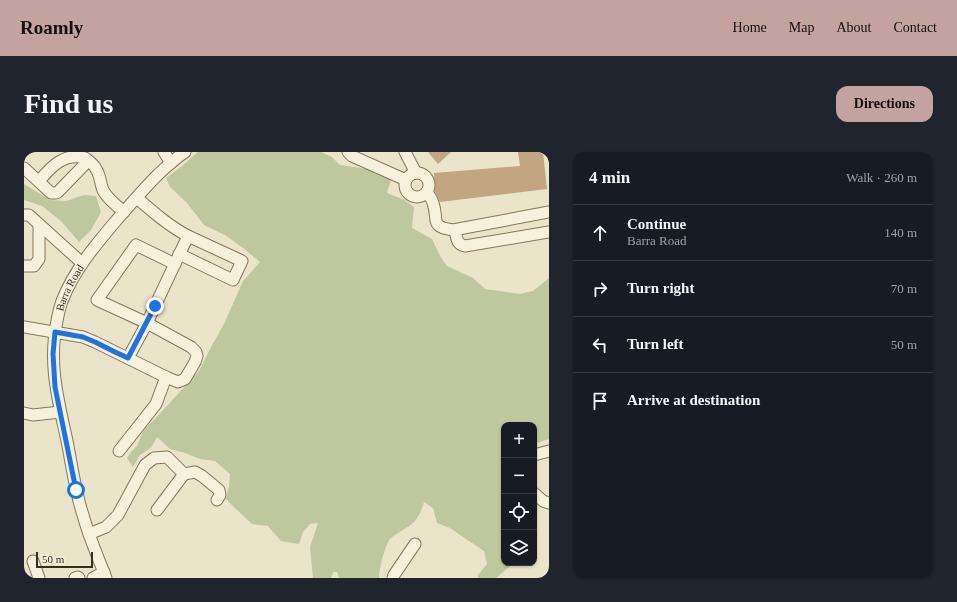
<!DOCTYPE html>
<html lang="en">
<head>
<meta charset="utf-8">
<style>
  body { margin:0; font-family:"Times New Roman",serif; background:#20242c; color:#f1f3f6 }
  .controls { position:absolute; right:12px; bottom:12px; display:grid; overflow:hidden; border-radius:8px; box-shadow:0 1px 3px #0004 }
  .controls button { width:36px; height:36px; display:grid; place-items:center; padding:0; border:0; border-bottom:1px solid #363941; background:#171b24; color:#f1f3f6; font:20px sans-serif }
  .scale { position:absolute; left:12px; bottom:10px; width:57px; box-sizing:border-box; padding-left:4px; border:2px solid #372e21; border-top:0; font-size:11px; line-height:14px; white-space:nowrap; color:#372e21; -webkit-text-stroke:3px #f2eed7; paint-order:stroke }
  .stop { position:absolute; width:12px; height:12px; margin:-9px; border:3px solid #1a73e8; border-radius:50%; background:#fff }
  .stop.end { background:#1a73e8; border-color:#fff; box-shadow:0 1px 4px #0008 }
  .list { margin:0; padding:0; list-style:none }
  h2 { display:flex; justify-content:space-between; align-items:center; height:52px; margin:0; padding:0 16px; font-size:17px }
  h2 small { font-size:13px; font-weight:400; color:#9ea1a6 }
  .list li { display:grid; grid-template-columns:26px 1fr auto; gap:12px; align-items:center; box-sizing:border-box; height:56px; padding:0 16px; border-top:1px solid #363941 }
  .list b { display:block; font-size:15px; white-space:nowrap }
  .list p { margin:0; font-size:13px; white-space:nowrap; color:#9ea1a6 }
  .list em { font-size:13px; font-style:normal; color:#9ea1a6 }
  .icon { flex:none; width:22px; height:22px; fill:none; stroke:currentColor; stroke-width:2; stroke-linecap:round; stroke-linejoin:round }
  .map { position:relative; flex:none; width:525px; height:426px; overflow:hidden; border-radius:12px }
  header { display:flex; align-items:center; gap:24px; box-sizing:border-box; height:56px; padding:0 20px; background:#c4a29f; color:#111 }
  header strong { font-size:19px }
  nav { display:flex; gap:22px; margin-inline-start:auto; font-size:14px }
  .intro { display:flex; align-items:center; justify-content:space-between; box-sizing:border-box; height:96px; padding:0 24px }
  h1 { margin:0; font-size:28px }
  .button { padding:10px 18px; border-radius:12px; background:#c4a29f; color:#111; font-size:14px; font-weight:700 }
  main { display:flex; gap:24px; padding:0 24px }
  aside { flex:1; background:#171b24; border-radius:12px; box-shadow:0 1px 3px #0004 }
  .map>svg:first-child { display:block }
</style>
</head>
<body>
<header>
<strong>Roamly</strong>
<nav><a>Home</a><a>Map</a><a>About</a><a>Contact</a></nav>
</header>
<div class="intro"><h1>Find us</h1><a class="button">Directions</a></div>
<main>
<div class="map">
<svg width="525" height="426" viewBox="0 0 525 426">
  <rect width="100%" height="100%" fill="#eae4c8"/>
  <path fill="#bec79d" d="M174 0H297L308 5 316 13 343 17 357 21 367 28 363 41 381 48 390 55 388 76 408 87 416 104 423 114 449 126 461 137 496 142 509 139 525 126V287L510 292V273H480V345H478L479 360 480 362V411H490L472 426H454V423L463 412 460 399 442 387 426 376 413 371 409 356 400 350C398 357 395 365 390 370 383 377 373 380 366 387 361 393 355 417 355 426H315L313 420H309L307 426H289L286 395 294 371 286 372 279 380 275 392 257 389 244 374 228 372 213 358 202 347 205 335 206 322 191 309 176 307 161 301 146 297 133 285 127 296 116 303 109 315 103 306 107 300 113 294 120 277 132 266 175 219 187 195 200 172 219 129 236 110 219 96 201 83 180 73 163 51 146 35 142 26 158 14Z
    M0 32 26 48 42 49 60 43 72 44 77 60 67 78 55 90 37 69 18 54 0 48Z"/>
  <path fill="#c4a582" d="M404 0H427L414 12Z
    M494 0H519L523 37 416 50 411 40 410 21 496 14Z"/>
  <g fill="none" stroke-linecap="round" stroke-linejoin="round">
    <defs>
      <g id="minor">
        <path d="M140 0 147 11"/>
        <path d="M324 0 328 4 382 28"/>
        <path d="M381 0 392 21"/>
        <path d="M0 16 27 41H32L34 40 64 9"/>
        <circle cx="393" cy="33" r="12"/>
        <path d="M15 29C27 15 40 0 61 6 65 9 70 12 72 17 77 24 76 33 80 40 85 48 93 54 100 60"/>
        <path d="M403 40C405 43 408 47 409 51 415 68 405 75 429 78L525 60"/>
        <path d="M0 63H5L58 111"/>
        <path d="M431 78C433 86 432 92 441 94L525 80"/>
        <path d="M155 102 209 128 218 109 164 84"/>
        <path d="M0 114H10L15 107V73"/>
        <path d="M0 175 59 185 71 190 142 225 154 230 161 227 171 210 173 204 172 200 167 195 123 171 164 84C145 74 129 60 113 46"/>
        <path d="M104 206 123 171 73 148 112 93 151 112"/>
        <path d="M0 261 9 263 36 260"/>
        <path d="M95 299 132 252 142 225"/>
        <path d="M510 303 525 299"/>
        <path d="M510 341 519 349 525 351"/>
        <path d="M133 358 160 322"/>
        <path d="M65 382 82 375 94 363 121 313 130 306 143 305 160 322 171 320 178 324 195 338 196 343 193 348"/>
        <path d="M9 409 15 426"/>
        <path d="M51 426 54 425 55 426"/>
        <path d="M69 426 80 420"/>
        <path id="s1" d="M82 426C74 405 65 385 59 363 51 339 48 314 43 289 34 247 24 212 33 169 34 162 36 155 38 149 51 116 74 90 96 64 116 42 136 17 161 0"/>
        <path d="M369 426 370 423 391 392"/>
      </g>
    </defs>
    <use href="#minor" stroke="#85775f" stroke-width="13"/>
    <use href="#minor" stroke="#f6f1db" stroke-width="11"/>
  </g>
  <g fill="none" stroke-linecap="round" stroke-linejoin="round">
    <path stroke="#1a73e8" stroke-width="5" d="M52 338 31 235 29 202 31 180 59 185 71 190 89 199 104 206 131 154"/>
  </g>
  <g text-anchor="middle" stroke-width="3.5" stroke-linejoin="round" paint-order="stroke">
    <g font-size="11" fill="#372e21" stroke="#f2eed7">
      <text dy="4" stroke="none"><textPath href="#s1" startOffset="300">Barra Road</textPath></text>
    </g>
  </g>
</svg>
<div class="controls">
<button>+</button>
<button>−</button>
<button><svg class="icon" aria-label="locate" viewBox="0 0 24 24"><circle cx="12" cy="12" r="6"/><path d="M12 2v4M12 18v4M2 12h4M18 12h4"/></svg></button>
<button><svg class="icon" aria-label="layers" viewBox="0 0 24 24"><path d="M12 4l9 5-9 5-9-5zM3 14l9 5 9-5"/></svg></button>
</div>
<div class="scale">50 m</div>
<div class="stop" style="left:52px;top:338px"></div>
<div class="stop end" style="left:131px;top:154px"></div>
</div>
<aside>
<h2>4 min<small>Walk · 260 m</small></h2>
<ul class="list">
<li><svg class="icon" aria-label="ahead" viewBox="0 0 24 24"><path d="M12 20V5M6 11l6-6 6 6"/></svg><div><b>Continue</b><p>Barra Road</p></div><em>140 m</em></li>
<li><svg class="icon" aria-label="right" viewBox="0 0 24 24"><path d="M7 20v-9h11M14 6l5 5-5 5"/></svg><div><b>Turn right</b></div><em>70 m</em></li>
<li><svg class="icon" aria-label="left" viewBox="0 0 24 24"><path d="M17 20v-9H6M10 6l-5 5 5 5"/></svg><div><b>Turn left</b></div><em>50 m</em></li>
<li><svg class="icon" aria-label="arrive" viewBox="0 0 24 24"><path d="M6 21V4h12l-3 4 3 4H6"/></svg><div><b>Arrive at destination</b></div></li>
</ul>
</aside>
</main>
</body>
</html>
